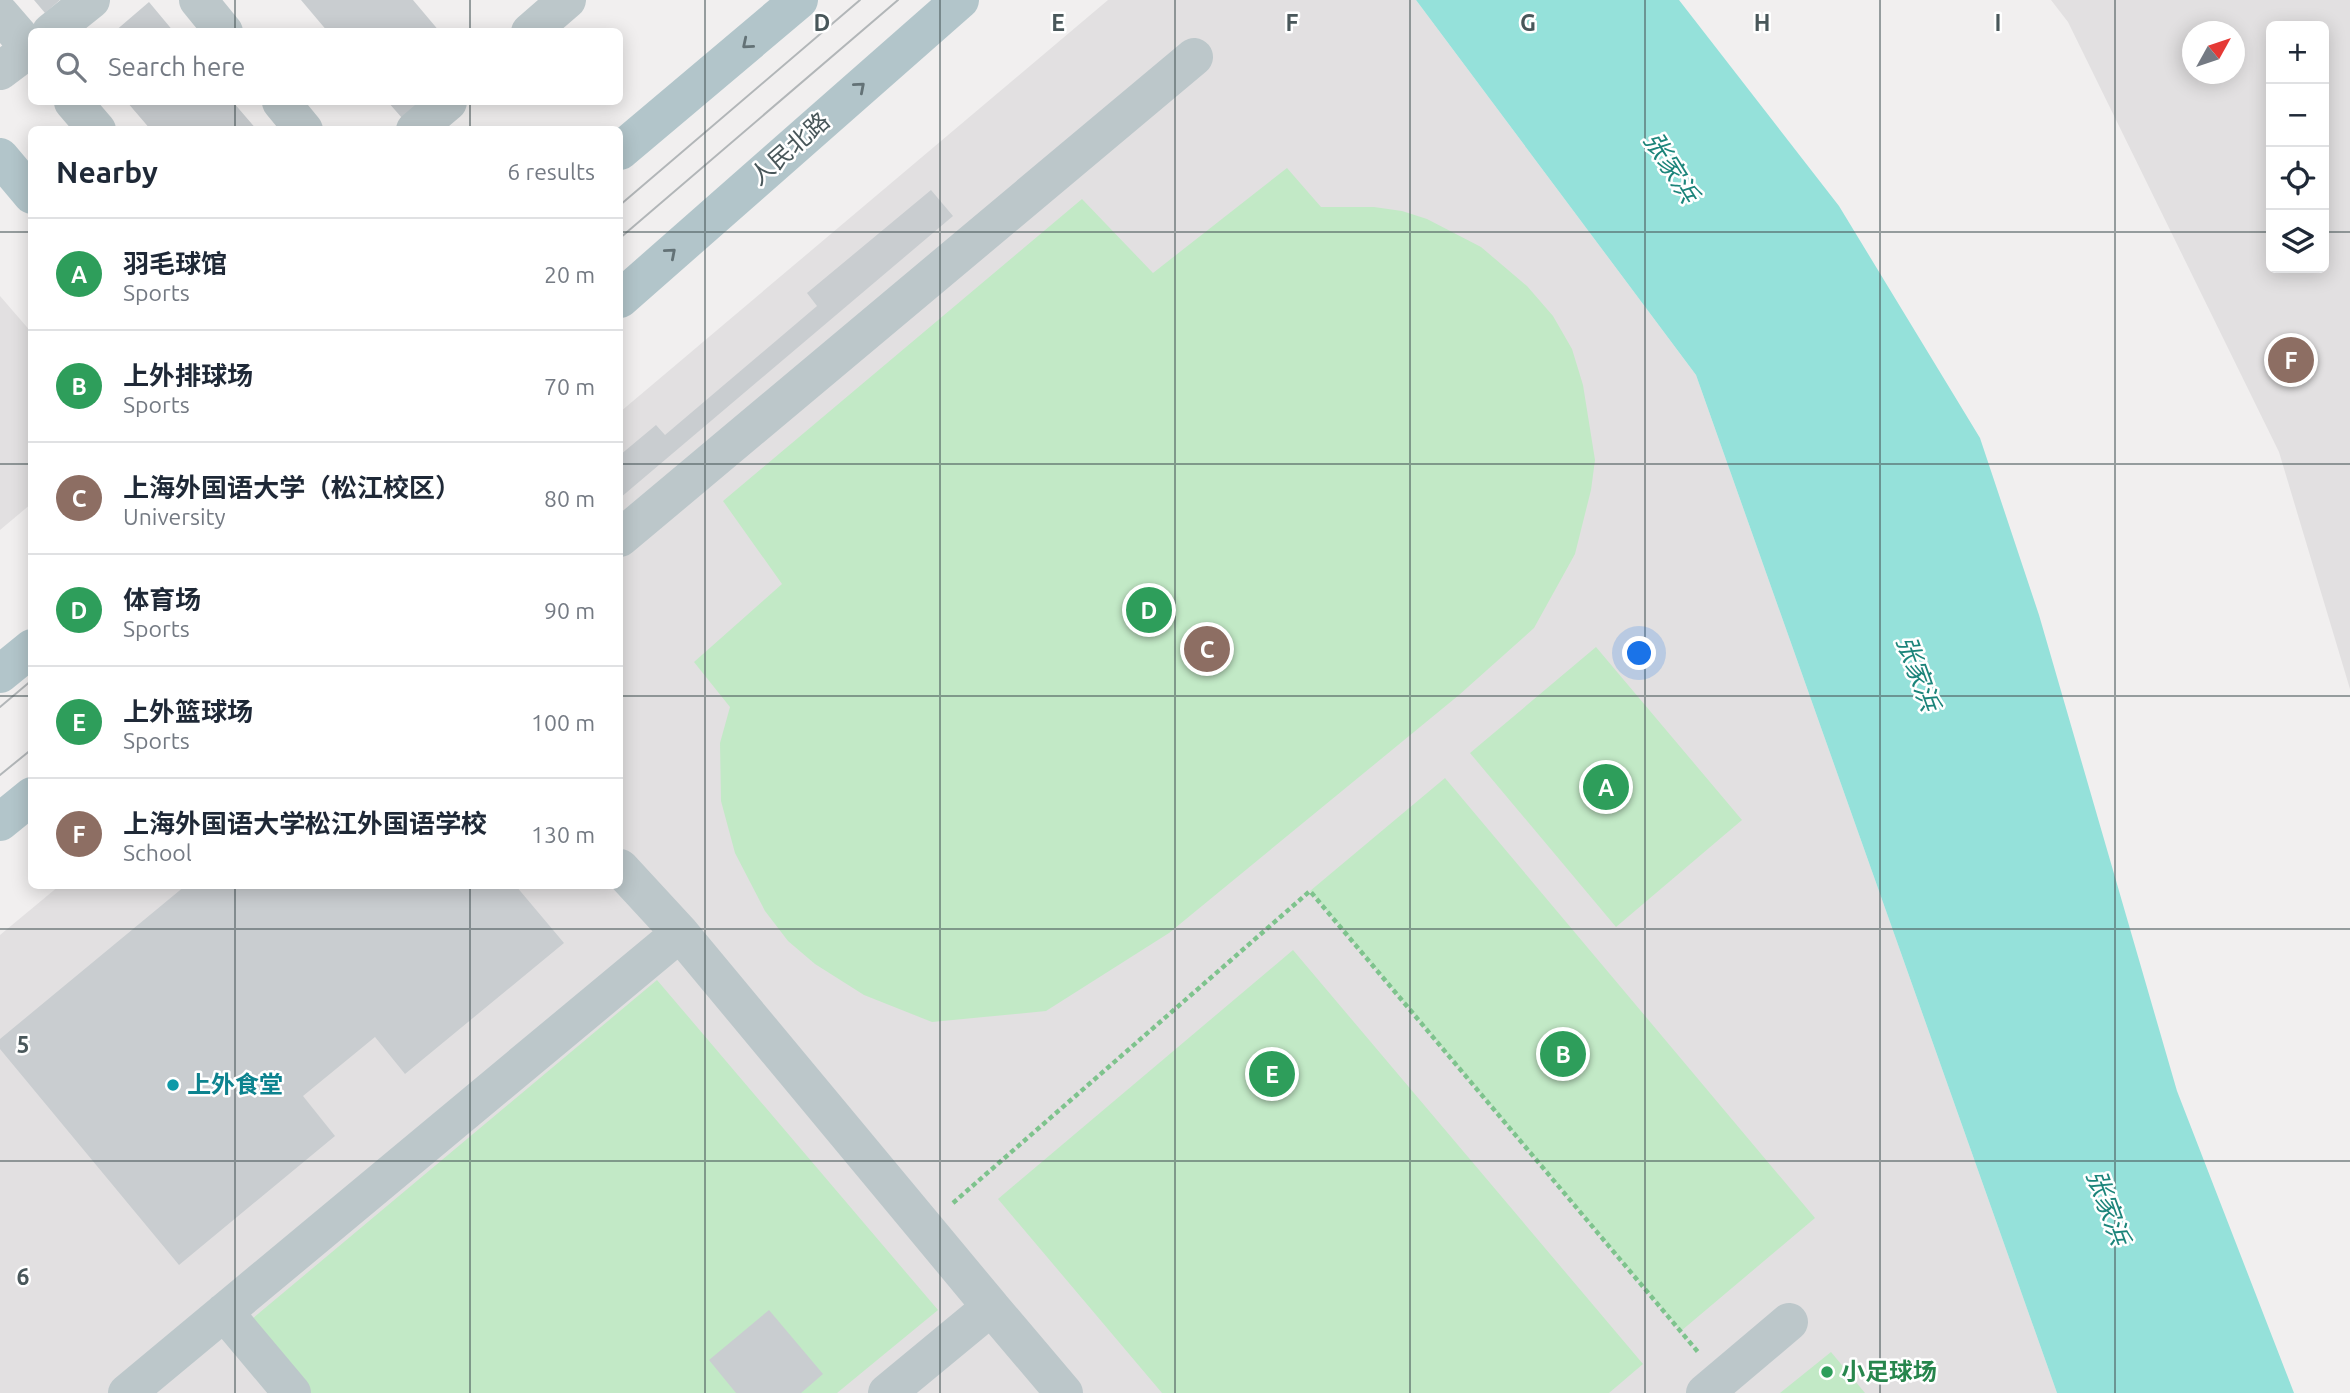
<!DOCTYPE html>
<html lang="en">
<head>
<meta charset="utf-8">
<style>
  body { margin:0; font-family:Ubuntu,"Noto Sans SC",sans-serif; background:#f2f2f3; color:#1f2937 }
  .controls { position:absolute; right:21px; top:21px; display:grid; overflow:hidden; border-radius:10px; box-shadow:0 4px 18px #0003 }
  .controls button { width:63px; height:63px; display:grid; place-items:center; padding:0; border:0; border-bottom:2px solid #e0e1e3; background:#fff; color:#1f2937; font:35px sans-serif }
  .compass { position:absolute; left:2182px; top:21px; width:63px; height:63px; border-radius:50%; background:#fff; box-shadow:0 4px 18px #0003; rotate:50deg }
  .you { position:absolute; left:1640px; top:654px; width:24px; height:24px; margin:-18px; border:5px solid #fff; border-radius:50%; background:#1a73e8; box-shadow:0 0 0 10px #1a73e833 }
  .badge { display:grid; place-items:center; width:46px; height:46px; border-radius:50%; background:#265f7a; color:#fff; font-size:23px; font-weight:700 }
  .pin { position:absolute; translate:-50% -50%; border:4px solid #fff; box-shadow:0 2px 7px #0006 }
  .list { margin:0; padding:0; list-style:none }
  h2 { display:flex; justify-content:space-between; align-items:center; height:91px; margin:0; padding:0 28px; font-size:30px }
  h2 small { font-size:23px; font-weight:400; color:#747a83 }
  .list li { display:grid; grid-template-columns:46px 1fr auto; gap:21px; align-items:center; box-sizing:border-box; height:112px; padding:0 28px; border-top:2px solid #e0e1e3 }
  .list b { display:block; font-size:26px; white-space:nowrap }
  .list p { margin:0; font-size:23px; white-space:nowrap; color:#747a83 }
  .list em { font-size:23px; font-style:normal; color:#747a83 }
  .icon { flex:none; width:38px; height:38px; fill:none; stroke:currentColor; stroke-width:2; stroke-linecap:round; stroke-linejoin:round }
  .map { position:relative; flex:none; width:2350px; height:1393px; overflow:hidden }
  .search { position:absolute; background:#fff; box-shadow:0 4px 18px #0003; left:28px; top:28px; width:595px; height:77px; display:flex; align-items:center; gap:18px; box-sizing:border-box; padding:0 24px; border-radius:10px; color:#747a83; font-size:26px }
  .panel { position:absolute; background:#fff; box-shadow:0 4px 18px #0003; left:28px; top:126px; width:595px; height:763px; border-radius:10px }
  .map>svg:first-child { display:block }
</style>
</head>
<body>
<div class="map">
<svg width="2350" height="1393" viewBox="0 0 2350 1393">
  <rect width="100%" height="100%" fill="#f1efef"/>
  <path fill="#e2e0e1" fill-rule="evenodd" d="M1108 0H1416L1696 375 2057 1393H0V935L59 886H620V412Z
    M2051 0H2350V689L2279 452 2068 22ZM2271 26H2324V268H2271ZM2192 32H2234V74H2192Z
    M0 296 32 333 31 504 0 530Z"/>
  <path fill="#c2e9c6" d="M1287 168 1321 207H1374L1402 211 1427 219 1481 247 1527 286 1553 316 1572 349 1583 385 1595 460 1591 490 1575 554 1534 628 1459 695 1169 933 1046 1011 932 1022 864 995 815 964 788 941 765 911 735 853 721 801 720 743 730 707 694 662 782 584 723 501 1082 199 1153 273Z
    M1596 647 1742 820 1616 927 1470 753Z
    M1445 778 1815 1218 1681 1331 1310 891Z
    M1293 950 1643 1364 1609 1393H1162L998 1199Z
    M657 980 938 1310 837 1393H304L246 1324Z
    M1831 1352 1865 1393H1780Z"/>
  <path fill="#95e1da" d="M1416 0H1679L1839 206 1980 438 2039 615 2177 1091 2294 1393H2057L1696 375Z"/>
  <path fill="#c9cdd0" d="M34 0H60L45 13Z
    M301 0H413L440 32H328Z
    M149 2 174 32H114Z
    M127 102H233L257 130H151Z
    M388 102H421L402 118Z
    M931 190 953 216 620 498V455L656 425 665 435 817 306 807 293Z
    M185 886H516L564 943 405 1074 375 1037 303 1096 335 1136 179 1265 0 1049V1039Z
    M769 1310 823 1374 801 1393H736L709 1360Z"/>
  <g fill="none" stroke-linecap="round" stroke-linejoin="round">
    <path stroke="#7ec38d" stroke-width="4.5" stroke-dasharray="5 3.5" stroke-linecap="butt" d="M953 1203 1310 891 1698 1352"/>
    <path stroke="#bcc7ca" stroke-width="38" d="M198 0 224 32
      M0 14 32 51
      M51 32 91 0
      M530 32 567 0
      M0 71 32 47
      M73 102 97 130
      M281 102 304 130
      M415 130 448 102
      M620 538 1194 57
      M620 868 680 933 991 1307 887 1393
      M991 1307 1064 1393
      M224 1312 292 1393
      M127 1393 680 933
      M1705 1393 1789 1322"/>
    <path stroke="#b2c5ca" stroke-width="38" d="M620 151 799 0
      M0 157 32 195
      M620 299 960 0
      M0 674 32 648
      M0 822 32 796"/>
    <path stroke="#b2b6b8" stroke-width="2" d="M620 205 860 0
      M620 238 898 0
      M0 707 32 680
      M0 775 32 749"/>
  </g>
  <defs><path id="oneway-chevron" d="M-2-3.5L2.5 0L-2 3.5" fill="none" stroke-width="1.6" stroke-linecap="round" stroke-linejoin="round" transform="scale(1.75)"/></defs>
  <g stroke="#637276">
    <use href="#oneway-chevron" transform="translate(747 44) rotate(140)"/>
    <use href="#oneway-chevron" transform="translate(860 87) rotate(-41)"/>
    <use href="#oneway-chevron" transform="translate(671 253) rotate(-41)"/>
  </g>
  <path fill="none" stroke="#49575a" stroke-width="2" stroke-opacity="0.55" d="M235 0V32M470 0V32M705 0V1393M940 0V1393M1175 0V1393M1410 0V1393M1645 0V1393M1880 0V1393M2115 0V1393M235 102V130M470 102V130M0 232H32M620 232H2271M2324 232H2350M0 464H32M620 464H2350M0 696H32M620 696H2350M235 886V1393M470 886V1393M0 929H2350M0 1161H2350"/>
  <circle fill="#0f9aa8" stroke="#fff" stroke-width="2.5" cx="173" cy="1085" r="7"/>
  <circle fill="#2e9e5b" stroke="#fff" stroke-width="2.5" cx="1827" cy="1372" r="7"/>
  <g text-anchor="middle" stroke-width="5" stroke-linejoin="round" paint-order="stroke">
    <g font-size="24" fill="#49575a" stroke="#fff">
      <text transform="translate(790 149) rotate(-41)" y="8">人民北路</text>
    </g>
    <g font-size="24" font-weight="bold" fill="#0d838f" stroke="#fff" text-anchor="start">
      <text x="187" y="1093">上外食堂</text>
    </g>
    <g font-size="24" font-weight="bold" fill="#27864d" stroke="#fff" text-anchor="start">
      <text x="1841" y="1380">小足球场</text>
    </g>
    <g font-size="26" font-style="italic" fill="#1b847a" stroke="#fff">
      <text transform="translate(1671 167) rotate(58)" y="9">张家浜</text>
      <text transform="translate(1918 673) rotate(70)" y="9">张家浜</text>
      <text transform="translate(2108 1207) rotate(70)" y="9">张家浜</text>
    </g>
  </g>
  <g font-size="23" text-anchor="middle" font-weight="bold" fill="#49575a" stroke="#fff" stroke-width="5" stroke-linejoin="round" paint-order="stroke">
    <text x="822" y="31">D</text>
    <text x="1058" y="31">E</text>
    <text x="1292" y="31">F</text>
    <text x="1528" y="31">G</text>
    <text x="1762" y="31">H</text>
    <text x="1998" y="31">I</text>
    <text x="23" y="1053">5</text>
    <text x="23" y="1285">6</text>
  </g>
</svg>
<div class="controls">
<button>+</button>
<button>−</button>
<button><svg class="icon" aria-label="locate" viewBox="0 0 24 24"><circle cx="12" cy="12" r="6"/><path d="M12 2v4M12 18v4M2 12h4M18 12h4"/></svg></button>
<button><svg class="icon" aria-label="layers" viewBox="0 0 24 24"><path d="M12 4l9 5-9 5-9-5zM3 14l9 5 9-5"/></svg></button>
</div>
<svg class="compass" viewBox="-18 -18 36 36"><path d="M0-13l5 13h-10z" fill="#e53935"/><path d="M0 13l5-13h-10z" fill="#747a83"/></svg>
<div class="you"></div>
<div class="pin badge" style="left:1606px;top:787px;background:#2e9e5b">A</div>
<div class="pin badge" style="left:1563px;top:1054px;background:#2e9e5b">B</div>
<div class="pin badge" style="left:1207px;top:649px;background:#8d6e63">C</div>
<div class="pin badge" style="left:1149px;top:610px;background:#2e9e5b">D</div>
<div class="pin badge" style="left:1272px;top:1074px;background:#2e9e5b">E</div>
<div class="pin badge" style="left:2291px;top:360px;background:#8d6e63">F</div>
<div class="search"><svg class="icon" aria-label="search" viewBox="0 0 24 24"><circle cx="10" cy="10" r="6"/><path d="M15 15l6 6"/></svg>Search here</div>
<section class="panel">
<h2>Nearby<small>6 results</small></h2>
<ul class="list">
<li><span class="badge" style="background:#2e9e5b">A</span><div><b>羽毛球馆</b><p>Sports</p></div><em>20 m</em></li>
<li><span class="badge" style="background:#2e9e5b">B</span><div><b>上外排球场</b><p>Sports</p></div><em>70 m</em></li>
<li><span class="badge" style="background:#8d6e63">C</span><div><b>上海外国语大学（松江校区）</b><p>University</p></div><em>80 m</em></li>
<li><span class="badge" style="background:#2e9e5b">D</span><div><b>体育场</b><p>Sports</p></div><em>90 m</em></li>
<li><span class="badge" style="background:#2e9e5b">E</span><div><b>上外篮球场</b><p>Sports</p></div><em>100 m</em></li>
<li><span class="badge" style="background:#8d6e63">F</span><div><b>上海外国语大学松江外国语学校</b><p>School</p></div><em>130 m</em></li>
</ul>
</section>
</div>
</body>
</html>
